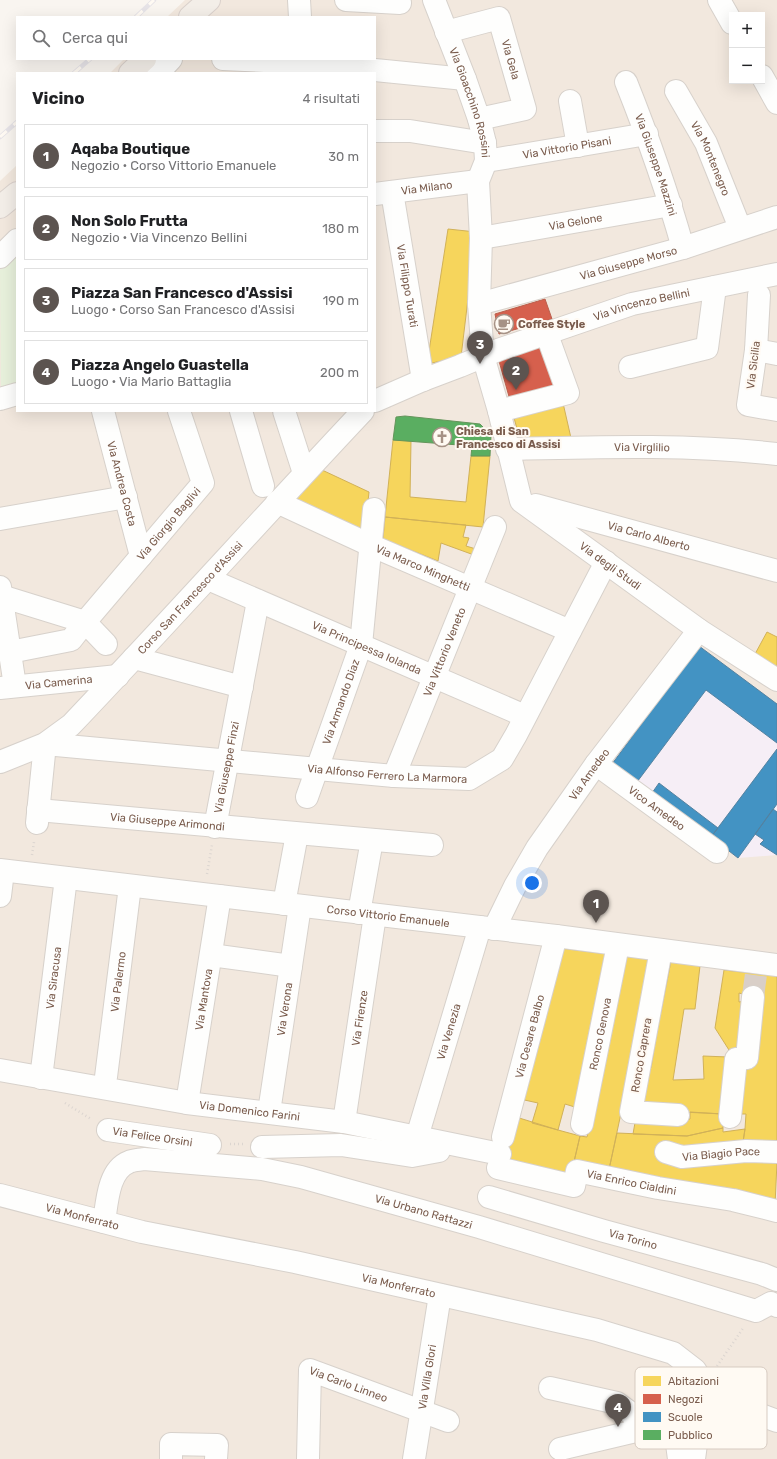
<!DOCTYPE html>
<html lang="it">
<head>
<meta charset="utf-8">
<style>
  body { margin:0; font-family:Rubik,sans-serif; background:#f2f2f2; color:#202124 }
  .controls { position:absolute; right:12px; top:12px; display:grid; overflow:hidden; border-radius:0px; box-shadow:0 4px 16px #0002 }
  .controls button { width:36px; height:36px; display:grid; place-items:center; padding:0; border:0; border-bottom:1px solid #e0e0e0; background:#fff; color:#202124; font:20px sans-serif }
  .you { position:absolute; left:532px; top:883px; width:14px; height:14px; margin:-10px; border:3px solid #fff; border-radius:50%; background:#1a73e8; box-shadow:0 0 0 6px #1a73e833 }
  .badge { display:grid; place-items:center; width:26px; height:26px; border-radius:50%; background:#5c5450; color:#fff; font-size:13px; font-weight:700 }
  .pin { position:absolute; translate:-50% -33px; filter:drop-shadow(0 1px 2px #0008) }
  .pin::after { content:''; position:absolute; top:21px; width:14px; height:12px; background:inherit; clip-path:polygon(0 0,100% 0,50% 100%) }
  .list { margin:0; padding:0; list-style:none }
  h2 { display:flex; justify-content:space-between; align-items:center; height:52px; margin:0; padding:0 16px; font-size:17px }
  h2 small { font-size:13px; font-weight:400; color:#757577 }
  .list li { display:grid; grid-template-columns:26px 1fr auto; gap:12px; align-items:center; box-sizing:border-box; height:64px; margin:0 8px 8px; padding:0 8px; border:1px solid #e0e0e0; border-radius:0px }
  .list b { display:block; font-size:15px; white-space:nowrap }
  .list p { margin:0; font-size:13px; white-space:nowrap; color:#757577 }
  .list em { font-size:13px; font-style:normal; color:#757577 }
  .icon { flex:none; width:22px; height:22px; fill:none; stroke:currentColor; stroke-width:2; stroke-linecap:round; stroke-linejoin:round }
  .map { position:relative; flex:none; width:777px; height:1459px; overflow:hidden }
  .search { position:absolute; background:#fff; box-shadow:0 4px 16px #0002; left:16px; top:16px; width:360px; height:44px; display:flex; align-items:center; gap:10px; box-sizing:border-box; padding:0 14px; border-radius:0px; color:#757577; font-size:15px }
  .panel { position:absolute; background:#fff; box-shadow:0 4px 16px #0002; left:16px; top:72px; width:360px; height:340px; border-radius:0px }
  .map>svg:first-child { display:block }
</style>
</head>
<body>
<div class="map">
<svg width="777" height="1459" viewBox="0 0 777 1459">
  <rect width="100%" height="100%" fill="#f9f5f0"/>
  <path fill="#f2e8de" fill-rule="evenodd" d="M185 0H777V1459H0V181L17 165V411H375V73H110L124 59H375V17H167ZM732 15H762V81H732Z"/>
  <path fill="#f6eef6" d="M699 646 777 704V855L738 858 612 764Z"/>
  <path fill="#e7f0db" d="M17 253V383L1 387 0 270Z"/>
  <path fill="#f6d55c" stroke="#d1b158" d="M448 229 476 232 461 357 427 364Z
    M563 403 571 438 520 440 513 414Z
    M393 440 411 441 410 497 466 502 471 456H490L483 527 385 517Z
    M322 470 369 492 365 532 292 502Z
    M385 517 466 525 463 537 469 538 466 546 476 549 474 555 441 543 438 561 383 539Z
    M767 632 777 637V669L755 654Z
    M560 948 607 954 578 1108 565 1104 558 1130 532 1123 538 1103 520 1099Z
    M624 955 654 959 608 1174 573 1166 580 1136 587 1137 600 1081Z
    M671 961 700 966 695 1009H684L673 1080 704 1079 703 1056 728 1057 723 1114 642 1110 645 1066 651 1068 656 1037 652 1015 660 1016Z
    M724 970 777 976V1148L743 1142 745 1129 746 1114H737L753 997 739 993V1002L745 1001 744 1049 729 1050 715 1028Z
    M690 1112 723 1114V1128L687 1136 633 1134 636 1117 690 1119Z
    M516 1117 558 1130 580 1136 573 1166 564 1181 503 1166Z
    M723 1128V1132L745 1129 743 1142 777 1162 775 1205 608 1174 617 1133 687 1136Z"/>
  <path fill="#d6604d" stroke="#ba5f4d" d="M545 299 552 319 499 334 495 314Z
    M545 343 563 384 510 400 499 361Z"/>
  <path fill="#4393c3" stroke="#5482a0" d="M699 646 777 704V743L706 690 637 782 612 764Z
    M777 749V804L738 858 711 837Z
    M659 783 718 828 711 837 652 793Z
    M773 809 777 812V855L760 844 764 840 755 834Z"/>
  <path fill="#5aae61" stroke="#64955b" d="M405 416 480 424 491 435 490 456H471L472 446 393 440 396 417Z"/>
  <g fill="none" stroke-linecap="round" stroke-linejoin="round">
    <path stroke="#d9cfc7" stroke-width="22" stroke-dasharray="22 11" stroke-linecap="butt" d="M753 997 756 974"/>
    <defs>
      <g id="minor">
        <path d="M299 0 300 17"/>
        <path d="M346 0 400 3"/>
        <path id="s1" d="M434 0 465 79 479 119 485 143 486 161 478 181 481 238 479 304 483 356 499 411 521 501 699 630 777 680"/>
        <path d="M719 0 732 23"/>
        <path id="s2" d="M446 32 499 18 525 109 479 119"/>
        <path d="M223 59 305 63 465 79"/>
        <path d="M158 73 171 59"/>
        <path d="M762 76 777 103"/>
        <path id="s3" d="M626 82C648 137 667 191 683 248"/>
        <path id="s4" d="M676 91 706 143 740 228"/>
        <path d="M570 101 578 146"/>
        <path d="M375 131H410L485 143"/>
        <path id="s5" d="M486 161 647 134"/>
        <path id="s6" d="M392 192 423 380"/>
        <path id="s7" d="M375 194 478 181"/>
        <path id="s8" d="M481 238 671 205"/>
        <path d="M0 257 17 240"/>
        <path d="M759 295 756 350 748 405 777 410"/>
        <path id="s9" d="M479 304 683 248 777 217"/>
        <path d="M756 350 777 354"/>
        <path d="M630 367 707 348 715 287"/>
        <path d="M0 399 17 394"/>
        <path id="s10" d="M375 401 423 380 460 366 498 350 632 304 777 274"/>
        <path id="s11" d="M103 411 141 556"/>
        <path d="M241 411 263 486"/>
        <path d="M284 411 304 473"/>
        <path d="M499 411 568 393 546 332"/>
        <path id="s12" d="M507 449C597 447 687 444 777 454"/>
        <path id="s13" d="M277 502 370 545 570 631"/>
        <path id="s14" d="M536 505 777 571"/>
        <path d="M0 519 126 497"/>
        <path id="s15" d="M208 579 525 716"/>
        <path d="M0 587 15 686"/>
        <path d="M1 596 85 622 106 644"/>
        <path id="s16" d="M10 652 71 640 85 622 203 483 179 411"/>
        <path d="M134 658 242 687"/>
        <path id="s17" d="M0 688 118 676"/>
        <path id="s18" d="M0 762 45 744 71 725C169 622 265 515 363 411"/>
        <path id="s19" d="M596 764 717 852"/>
        <path id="s20" d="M394 776 495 527"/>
        <path id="s21" d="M307 797 361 645 374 509"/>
        <path id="s22" d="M38 810 432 845"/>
        <path id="s23" d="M37 823 45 744 394 776 469 779 502 759 516 735 606 562"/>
        <path id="s24" d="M215 827 258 601"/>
        <path id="s25" d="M0 870 556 936 777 965"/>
        <path d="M0 896 3 871"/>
        <path d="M284 904 297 834"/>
        <path d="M359 913 372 840"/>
        <path id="s26" d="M494 929 515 886 537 848 596 764 699 630"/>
        <path d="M661 950 631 1112 678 1115"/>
        <path d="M211 955 291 966"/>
        <path id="s27" d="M0 1070 187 1103 344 1122 500 1154"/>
        <path id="s28" d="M106 1077 130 886"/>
        <path id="s29" d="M41 1078 66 878"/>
        <path id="s30" d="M187 1103 220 896"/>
        <path id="s31" d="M269 1112 300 906"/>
        <path d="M730 1117 736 1059 747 1058 753 997"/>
        <path id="s32" d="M344 1122 375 915"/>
        <path id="s33" d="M582 1124 618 945"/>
        <path id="s34" d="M108 1130 210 1145"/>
        <path id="s35" d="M417 1137 480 927"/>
        <path id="s36" d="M503 1137 556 936"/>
        <path d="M262 1147 341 1145 412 1156 439 1151"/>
        <path id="s37" d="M666 1152 682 1157 746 1151 777 1152"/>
        <path id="s38" d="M498 1168 574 1186 577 1171 658 1188 733 1200 777 1211"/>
        <path id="s39" d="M0 1195 142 1232 295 1262 597 1330 673 1353 695 1370 704 1384 734 1405 777 1421"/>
        <path id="s40" d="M489 1197 604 1231 762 1274 777 1280"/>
        <path id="s41" d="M104 1222C107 1203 108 1170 129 1162 133 1160 139 1160 144 1159L262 1169 301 1177 479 1227 756 1311 771 1303 777 1306"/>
        <path d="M550 1388 617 1403 632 1414 640 1430"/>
        <path d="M560 1449 640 1430 655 1429 668 1434 677 1444 679 1459"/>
        <path d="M171 1459V1444L217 1445 216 1459"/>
        <path id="s42" d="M308 1459 310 1370 448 1421"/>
        <path id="s43" d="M414 1459 440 1295"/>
        <path d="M694 1459 704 1384"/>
      </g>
      <path id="major" d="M190 17 209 0
        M130 73 145 59
        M0 207 17 193"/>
    </defs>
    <use href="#minor" stroke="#d7d1cb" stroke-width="24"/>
    <use href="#major" stroke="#dad1cc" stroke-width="24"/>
    <path stroke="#dcd5d0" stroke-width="2.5" stroke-dasharray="1 3" stroke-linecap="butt" d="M32 855 34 842
      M207 874 212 845
      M65 1103 91 1119
      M230 1144H243
      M717 1366 744 1327
      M651 1406 683 1393"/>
    <use href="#minor" stroke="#fefefd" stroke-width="22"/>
    <use href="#major" stroke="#f3eee8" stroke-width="22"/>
    <defs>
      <path id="rail" d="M136 17 154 0
        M74 73 90 59
        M0 137 17 122"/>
    </defs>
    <use href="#rail" stroke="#e6e3e7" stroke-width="4.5"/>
    <use href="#rail" stroke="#fffaf3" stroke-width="3" stroke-dasharray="9" stroke-linecap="butt"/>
  </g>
  <defs>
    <symbol id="cafe-ring" viewBox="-11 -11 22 22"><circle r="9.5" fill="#fffaf3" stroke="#a69286" stroke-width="1.5"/><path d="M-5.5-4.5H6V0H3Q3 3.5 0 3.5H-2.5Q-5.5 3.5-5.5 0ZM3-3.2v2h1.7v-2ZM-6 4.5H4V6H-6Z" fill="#a69286"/></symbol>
    <symbol id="church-ring" viewBox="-11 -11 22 22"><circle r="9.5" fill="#fffaf3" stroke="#a69286" stroke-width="1.5"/><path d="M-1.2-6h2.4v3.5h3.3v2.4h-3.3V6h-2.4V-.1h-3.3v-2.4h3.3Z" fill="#a69286"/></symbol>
  </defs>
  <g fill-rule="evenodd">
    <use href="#cafe-ring" x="493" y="313" width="22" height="22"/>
    <use href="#church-ring" x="431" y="426" width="22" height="22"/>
  </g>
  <g text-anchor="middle" stroke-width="4" stroke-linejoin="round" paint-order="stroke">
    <g font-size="11" fill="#7a5c4d" stroke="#fffaf3">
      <text dy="4" stroke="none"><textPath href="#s2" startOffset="98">Via Gela</textPath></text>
      <text dy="4" stroke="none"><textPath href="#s1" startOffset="109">Via Gioacchino Rossini</textPath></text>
      <text dy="4" stroke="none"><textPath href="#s5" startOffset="82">Via Vittorio Pisani</textPath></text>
      <text dy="4" stroke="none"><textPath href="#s4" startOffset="76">Via Montenegro</textPath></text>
      <text dy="4" stroke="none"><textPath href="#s3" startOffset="88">Via Giuseppe Mazzini</textPath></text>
      <text dy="4" stroke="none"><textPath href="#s7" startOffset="52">Via Milano</textPath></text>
      <text dy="4" stroke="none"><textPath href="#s8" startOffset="96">Via Gelone</textPath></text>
      <text dy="4" stroke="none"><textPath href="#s9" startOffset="155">Via Giuseppe Morso</textPath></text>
      <text dy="4" stroke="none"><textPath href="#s6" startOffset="95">Via Filippo Turati</textPath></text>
      <text dy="4" stroke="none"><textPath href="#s10" startOffset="284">Via Vincenzo Bellini</textPath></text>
      <text transform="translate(753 365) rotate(-83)" y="4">Via Sicilia</text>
      <text dy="4" stroke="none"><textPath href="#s12" startOffset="135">Via Virglilio</textPath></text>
      <text dy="4" stroke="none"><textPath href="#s11" startOffset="75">Via Andrea Costa</textPath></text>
      <text dy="4" stroke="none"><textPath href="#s16" startOffset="214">Via Giorgio Baglivi</textPath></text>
      <text dy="4" stroke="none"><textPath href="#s14" startOffset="117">Via Carlo Alberto</textPath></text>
      <text dy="4" stroke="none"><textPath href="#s1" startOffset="627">Via degli Studi</textPath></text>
      <text dy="4" stroke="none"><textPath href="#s13" startOffset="160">Via Marco Minghetti</textPath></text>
      <text dy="4" stroke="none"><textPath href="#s18" startOffset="255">Corso San Francesco d'Assisi</textPath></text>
      <text dy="4" stroke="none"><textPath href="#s15" startOffset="173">Via Principessa Iolanda</textPath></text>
      <text dy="4" stroke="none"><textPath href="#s20" startOffset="134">Via Vittorio Veneto</textPath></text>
      <text dy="4" stroke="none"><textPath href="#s17" startOffset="59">Via Camerina</textPath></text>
      <text dy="4" stroke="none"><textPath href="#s21" startOffset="101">Via Armando Diaz</textPath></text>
      <text dy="4" stroke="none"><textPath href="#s24" startOffset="61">Via Giuseppe Finzi</textPath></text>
      <text dy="4" stroke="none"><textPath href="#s23" startOffset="423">Via Alfonso Ferrero La Marmora</textPath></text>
      <text dy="4" stroke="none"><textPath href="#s26" startOffset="182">Via Amedeo</textPath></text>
      <text dy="4" stroke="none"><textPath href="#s19" startOffset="75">Vico Amedeo</textPath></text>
      <text dy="4" stroke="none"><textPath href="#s22" startOffset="130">Via Giuseppe Arimondi</textPath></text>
      <text dy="4" stroke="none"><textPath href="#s25" startOffset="391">Corso Vittorio Emanuele</textPath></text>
      <text dy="4" stroke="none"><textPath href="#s29" startOffset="101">Via Siracusa</textPath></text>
      <text dy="4" stroke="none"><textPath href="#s28" startOffset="96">Via Palermo</textPath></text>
      <text dy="4" stroke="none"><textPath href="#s30" startOffset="105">Via Mantova</textPath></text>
      <text dy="4" stroke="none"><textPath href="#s31" startOffset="104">Via Verona</textPath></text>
      <text dy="4" stroke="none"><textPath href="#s32" startOffset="105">Via Firenze</textPath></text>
      <text dy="4" stroke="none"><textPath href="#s35" startOffset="110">Via Venezia</textPath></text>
      <text dy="4" stroke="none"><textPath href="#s33" startOffset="92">Ronco Genova</textPath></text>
      <text dy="4" stroke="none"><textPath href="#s36" startOffset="104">Via Cesare Balbo</textPath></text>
      <text transform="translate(641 1055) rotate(-80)" y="4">Ronco Caprera</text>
      <text dy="4" stroke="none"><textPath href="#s27" startOffset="253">Via Domenico Farini</textPath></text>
      <text dy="4" stroke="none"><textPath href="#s34" startOffset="45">Via Felice Orsini</textPath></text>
      <text dy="4" stroke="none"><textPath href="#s37" startOffset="56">Via Biagio Pace</textPath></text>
      <text dy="4" stroke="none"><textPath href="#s38" startOffset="149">Via Enrico Cialdini</textPath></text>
      <text dy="4" stroke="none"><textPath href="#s41" startOffset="369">Via Urbano Rattazzi</textPath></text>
      <text dy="4" stroke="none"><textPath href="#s39" startOffset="85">Via Monferrato</textPath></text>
      <text dy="4" stroke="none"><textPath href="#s40" startOffset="150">Via Torino</textPath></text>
      <text dy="4" stroke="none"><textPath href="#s39" startOffset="409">Via Monferrato</textPath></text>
      <text dy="4" stroke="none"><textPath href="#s43" startOffset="83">Via Villa Glori</textPath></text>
      <text dy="4" stroke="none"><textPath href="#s42" startOffset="130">Via Carlo Linneo</textPath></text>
    </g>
    <g font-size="11" font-weight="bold" fill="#7a5c4d" stroke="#fffaf3" text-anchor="start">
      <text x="518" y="328">Coffee Style</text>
      <text x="456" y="435">Chiesa di San<tspan x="456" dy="13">Francesco di Assisi</tspan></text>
    </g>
  </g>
  <rect x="635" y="1367" width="132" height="82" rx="6" fill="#fffaf3" stroke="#d7cbc1" stroke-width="1"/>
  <rect x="643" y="1376" width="18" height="10" fill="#f6d55c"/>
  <rect x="643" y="1394" width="18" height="10" fill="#d6604d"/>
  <rect x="643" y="1412" width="18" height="10" fill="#4393c3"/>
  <rect x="643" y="1430" width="18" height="10" fill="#5aae61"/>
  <g font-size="11" fill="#7a5c4d">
    <text x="668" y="1385">Abitazioni</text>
    <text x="668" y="1403">Negozi</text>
    <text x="668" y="1421">Scuole</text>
    <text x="668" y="1439">Pubblico</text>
  </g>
</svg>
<div class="controls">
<button>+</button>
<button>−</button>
</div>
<div class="you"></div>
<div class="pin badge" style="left:596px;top:923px">1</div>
<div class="pin badge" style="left:516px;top:390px">2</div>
<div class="pin badge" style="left:480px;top:364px">3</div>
<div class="pin badge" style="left:618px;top:1427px">4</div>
<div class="search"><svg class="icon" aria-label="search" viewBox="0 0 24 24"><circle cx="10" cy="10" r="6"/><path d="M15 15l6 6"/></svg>Cerca qui</div>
<section class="panel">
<h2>Vicino<small>4 risultati</small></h2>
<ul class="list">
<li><span class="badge">1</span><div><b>Aqaba Boutique</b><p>Negozio · Corso Vittorio Emanuele</p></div><em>30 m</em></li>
<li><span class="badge">2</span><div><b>Non Solo Frutta</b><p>Negozio · Via Vincenzo Bellini</p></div><em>180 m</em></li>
<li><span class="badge">3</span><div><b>Piazza San Francesco d'Assisi</b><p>Luogo · Corso San Francesco d'Assisi</p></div><em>190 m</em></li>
<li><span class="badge">4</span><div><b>Piazza Angelo Guastella</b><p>Luogo · Via Mario Battaglia</p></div><em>200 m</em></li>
</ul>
</section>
</div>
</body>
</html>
